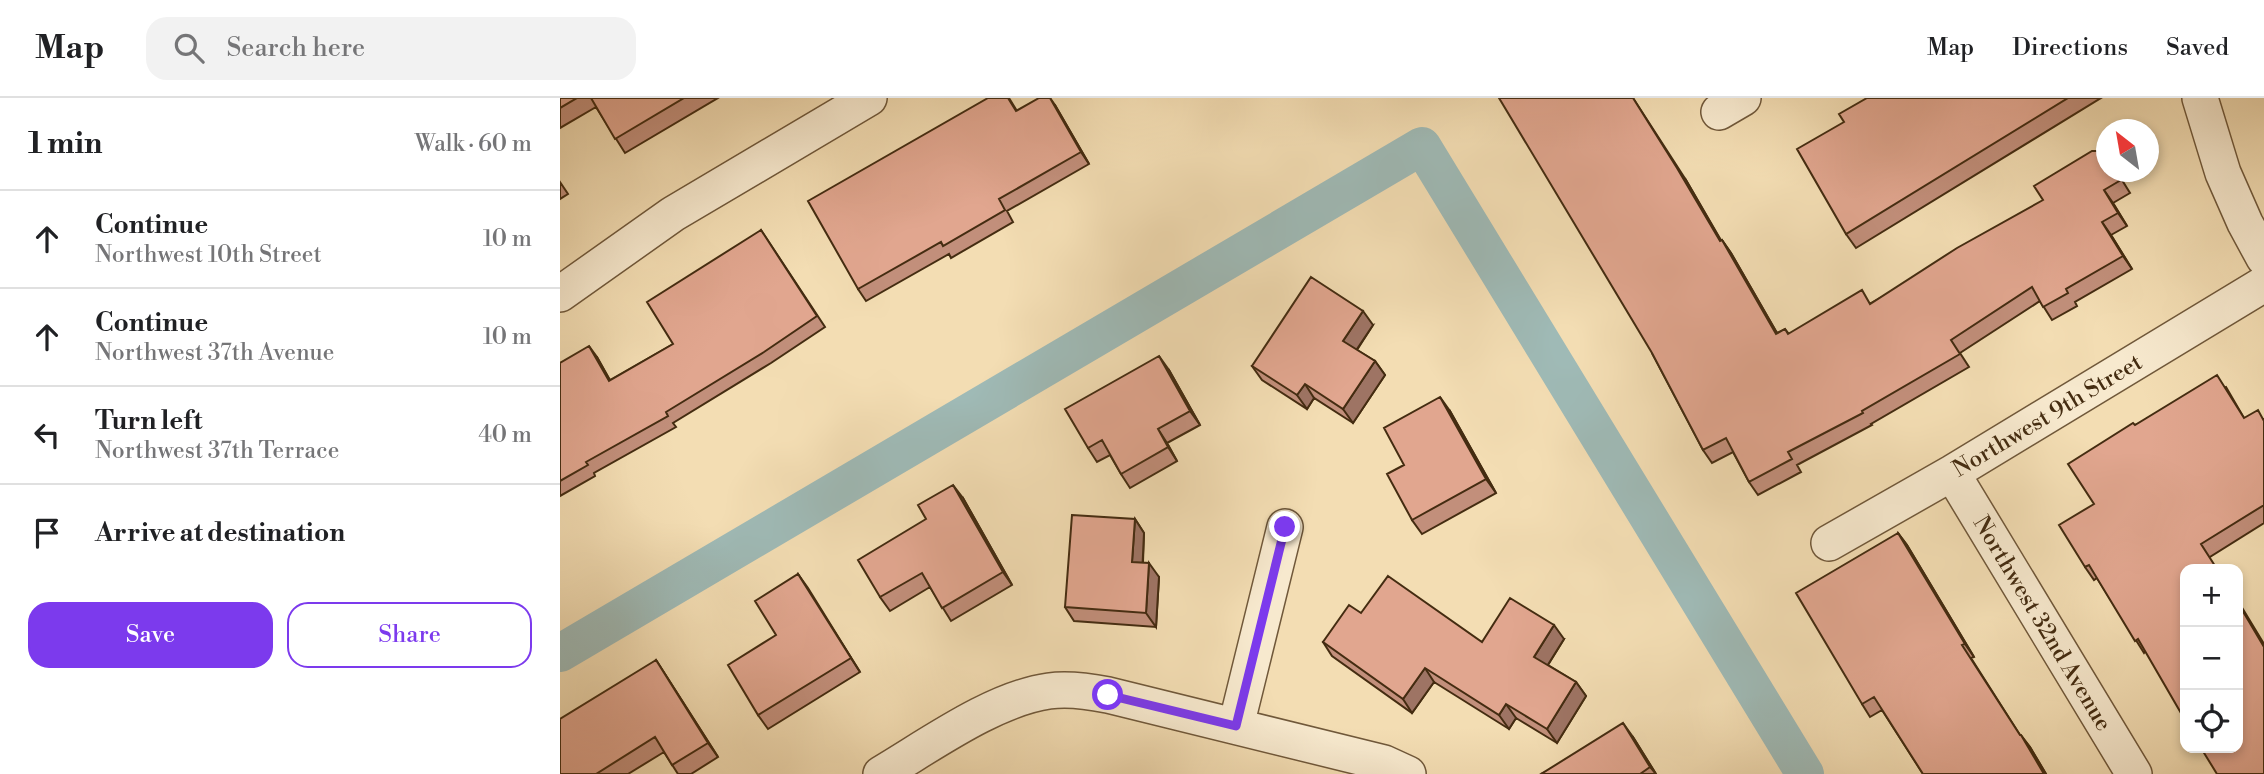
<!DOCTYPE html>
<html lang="en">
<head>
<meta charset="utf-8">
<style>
  body { margin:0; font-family:"Libre Bodoni",serif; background:#f2f2f2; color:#202124 }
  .controls { position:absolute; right:21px; bottom:21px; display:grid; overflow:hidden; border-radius:14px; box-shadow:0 4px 10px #0003 }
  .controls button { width:63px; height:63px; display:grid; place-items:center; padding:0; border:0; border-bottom:2px solid #e0e0e0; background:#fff; color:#202124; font:35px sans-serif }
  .compass { position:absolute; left:1536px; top:21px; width:63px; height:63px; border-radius:50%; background:#fff; box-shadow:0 4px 10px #0003; rotate:329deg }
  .stop { position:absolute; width:21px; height:21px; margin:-16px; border:5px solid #7c3aed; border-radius:50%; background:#fff }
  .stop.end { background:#7c3aed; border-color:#fff; box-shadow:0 2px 7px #0008 }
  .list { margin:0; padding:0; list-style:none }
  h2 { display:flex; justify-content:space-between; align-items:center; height:91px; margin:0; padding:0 28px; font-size:30px }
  h2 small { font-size:23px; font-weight:400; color:#757577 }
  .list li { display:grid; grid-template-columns:46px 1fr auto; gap:21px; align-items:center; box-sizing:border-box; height:98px; padding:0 28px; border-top:2px solid #e0e0e0 }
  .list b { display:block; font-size:26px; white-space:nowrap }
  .list p { margin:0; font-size:23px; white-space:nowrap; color:#757577 }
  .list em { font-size:23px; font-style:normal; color:#757577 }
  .actions { display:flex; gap:14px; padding:21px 28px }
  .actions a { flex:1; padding:16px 0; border:2px solid #7c3aed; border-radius:21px; text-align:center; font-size:24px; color:#7c3aed }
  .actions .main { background:#7c3aed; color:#fff }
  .icon { flex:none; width:38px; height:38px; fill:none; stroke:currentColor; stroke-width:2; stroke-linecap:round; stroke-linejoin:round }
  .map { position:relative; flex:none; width:1704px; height:676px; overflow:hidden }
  header { display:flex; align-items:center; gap:42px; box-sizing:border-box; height:98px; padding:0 35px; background:#fff; border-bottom:2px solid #e0e0e0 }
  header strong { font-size:33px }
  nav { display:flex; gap:38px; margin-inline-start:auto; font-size:24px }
  .search { width:490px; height:63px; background:#f2f2f2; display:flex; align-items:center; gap:18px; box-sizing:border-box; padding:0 24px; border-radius:21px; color:#757577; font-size:26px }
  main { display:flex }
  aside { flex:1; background:#fff }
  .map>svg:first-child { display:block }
</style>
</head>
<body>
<header>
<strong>Map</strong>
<div class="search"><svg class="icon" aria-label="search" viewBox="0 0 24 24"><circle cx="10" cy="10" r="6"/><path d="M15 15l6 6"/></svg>Search here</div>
<nav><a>Map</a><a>Directions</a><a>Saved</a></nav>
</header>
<main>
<aside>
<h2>1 min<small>Walk · 60 m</small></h2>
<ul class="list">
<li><svg class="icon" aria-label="ahead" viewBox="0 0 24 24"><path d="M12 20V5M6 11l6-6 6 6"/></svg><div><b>Continue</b><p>Northwest 10th Street</p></div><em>10 m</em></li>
<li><svg class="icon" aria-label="ahead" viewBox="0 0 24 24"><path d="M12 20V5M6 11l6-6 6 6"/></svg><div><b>Continue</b><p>Northwest 37th Avenue</p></div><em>10 m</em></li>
<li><svg class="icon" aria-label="left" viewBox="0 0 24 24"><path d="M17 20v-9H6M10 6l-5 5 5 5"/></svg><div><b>Turn left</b><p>Northwest 37th Terrace</p></div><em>40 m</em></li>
<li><svg class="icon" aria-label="arrive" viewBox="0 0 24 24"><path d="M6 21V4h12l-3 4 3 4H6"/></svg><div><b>Arrive at destination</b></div></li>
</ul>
<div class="actions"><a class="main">Save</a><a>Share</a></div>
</aside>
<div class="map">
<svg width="1704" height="676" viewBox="0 0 1704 676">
  <rect width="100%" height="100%" fill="#f3ddb3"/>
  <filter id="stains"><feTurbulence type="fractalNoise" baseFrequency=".00286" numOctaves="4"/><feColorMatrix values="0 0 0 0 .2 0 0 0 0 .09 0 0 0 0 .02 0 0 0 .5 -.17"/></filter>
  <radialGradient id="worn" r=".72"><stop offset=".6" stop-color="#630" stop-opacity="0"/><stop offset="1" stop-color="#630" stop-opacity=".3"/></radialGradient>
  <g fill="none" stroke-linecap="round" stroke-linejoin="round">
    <path stroke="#9fbab6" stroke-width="38" d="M0 555 862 48 1245 676"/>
    <defs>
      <path id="street" d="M1640 0 1663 75 1685 125 1704 160
        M1159 14 1183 0
        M0 196 113 116 309 0
        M1392 375 1574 676
        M1269 445 1392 375 1704 186
        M676 628 725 429
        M321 676C370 647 433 601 489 593 508 590 528 593 548 597L824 665 848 676"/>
    </defs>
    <use href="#street" stroke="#70583a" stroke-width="38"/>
    <use href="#street" stroke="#f7e9ce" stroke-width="35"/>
  </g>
  <path fill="#c28f7b" stroke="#442c11" stroke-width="2" d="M0 0H158L65 55 36 9 0 30Z
    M428 0H449L457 13 495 7 529 66 447 113 453 124 391 160 389 156 306 203 298 191Z
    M1307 0H1541L1296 150 1286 136 1284 24Z
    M1546 74H1557L1570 95 1553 105 1567 128 1551 137 1572 171 1515 204 1517 208 1492 222 1480 203 1400 255 1409 269 1311 326 1312 327 1237 367 1241 374 1198 397 1189 384 1173 354 1152 365 1143 352 1092 255 1126 82 1161 143 1162 142 1171 155 1217 235 1225 231 1229 236 1311 205Z
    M0 84 8 96 0 101Z
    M201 132 265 229 211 265 113 325 116 329 34 375 35 378 0 398V265L37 259 50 282 113 246Z
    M813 227 797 252 815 263 825 277 793 325 754 300 747 311 702 282 692 268Z
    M609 272 640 327 607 345 617 363 570 390 561 376 550 357 537 364 528 350Z
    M1666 289 1684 320 1704 321V425L1650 459 1584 555 1537 480 1534 482 1525 469 1534 406 1575 327Z
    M890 313 936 395 862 436 852 422 844 367Z
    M403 400 452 487 391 523 370 489 330 513 320 499Z
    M575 421 584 435 583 464 599 479 596 529 514 523 505 509Z
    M1338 435 1347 447 1414 559 1411 560 1460 637 1470 649 1486 676H1363L1322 612 1310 619 1302 606Z
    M238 476 300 574 208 631 198 617 216 537Z
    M801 515 922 544 1004 541 988 567 1016 584 1026 598 997 645 956 620 949 631 874 584 852 615 772 558 763 544Z
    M96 562 158 659 131 676H118L104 654 68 676H0Z
    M1073 639 1096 676H981Z"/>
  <path fill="#9e7464" stroke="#442c11" stroke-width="2" d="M490 0 495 7 529 66 521 54Z
    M1073 0 1126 82 1169 156 1160 143Z
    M1544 92 1553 105 1567 128 1558 115Z
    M1542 124 1551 137 1572 171 1563 158Z
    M1162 142 1171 155 1225 249 1216 236Z
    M803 213 813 227 793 257 783 243Z
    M29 248 37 259 56 294 49 283Z
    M599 258 609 272 640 327 630 313Z
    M815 263 825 277 793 325 783 311Z
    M745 286 754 300 747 311 737 297Z
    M880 299 890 313 936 395 926 381Z
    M598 331 607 345 617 363 608 349Z
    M393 387 403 400 452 487 443 474Z
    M575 421 584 435 582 478 572 464Z
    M1338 435 1347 447 1414 559 1405 546Z
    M589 465 599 479 596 529 586 515Z
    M238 476 248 490 300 574 291 560Z
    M1678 503 1704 546V549L1678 505Z
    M994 527 1004 541 984 573 974 559Z
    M96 562 105 576 158 659 148 645Z
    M865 570 874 584 852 615 843 601Z
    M1016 584 1026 598 997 645 987 631Z
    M946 606 956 620 949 631 939 617Z
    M1063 625 1073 639 1096 676 1090 669Z
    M1461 637 1470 649 1486 676H1484Z"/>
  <path fill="#e1a68f" stroke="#442c11" stroke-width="2" d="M0 0H17L0 10Z
    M31 0H124L55 41Z
    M428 0H448L456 13 479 0H490L521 54 439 101 445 112 383 148 381 144 298 191 248 103Z
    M939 0H1073L1117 70 1160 143 1162 142 1216 236 1225 231 1228 236 1302 192 1310 206 1397 150 1483 102 1474 88 1532 53H1544L1546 57V74H1556L1561 82 1544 92 1558 115 1542 124 1563 158 1506 191 1508 195 1483 209 1472 189 1391 242 1400 256 1302 313 1303 315 1228 354 1232 361 1189 384 1166 340 1143 352 1092 255Z
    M1307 0H1508L1286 136 1237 51 1284 24 1279 16Z
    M201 132 257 218 204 254 106 314 108 318 26 364 28 367 0 383V265L29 248 49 283 113 246 87 204Z
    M751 179 803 213 783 243 815 263 783 311 745 286 737 297 692 268Z
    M599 258 630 313 598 331 608 349 561 376 542 342 528 350 505 311Z
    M1657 277 1684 320 1698 312 1704 323V407L1641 446 1657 471H1625V622L1578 541 1575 543 1529 467 1525 469 1499 427 1534 406 1508 366 1573 325 1575 327Z
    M880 299 926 381 852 422 827 376 844 367 824 330Z
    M393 387 443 474 382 510 362 475 320 499 298 462 366 421 358 407Z
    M512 417 575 421 572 464 589 465 586 515 505 509Z
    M1338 435 1405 546 1402 547 1460 637H1461L1484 676H1363L1314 599 1302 606 1236 495Z
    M238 476 291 560 198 617 168 567 216 537 195 503Z
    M828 478 922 544 950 500 994 527 974 559 1016 584 987 631 946 606 939 617 865 570 843 601 763 544 789 507 801 515Z
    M1678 505 1704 549V676H1657L1641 650H1678Z
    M96 562 148 645 112 667 95 639 36 676H0V621Z
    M1063 625 1090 669 1080 676H981Z"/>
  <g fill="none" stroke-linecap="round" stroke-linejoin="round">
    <path stroke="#7c3aed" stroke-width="9" d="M548 597 676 628 725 429"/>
  </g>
  <g text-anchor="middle" stroke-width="6" stroke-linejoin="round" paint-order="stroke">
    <g font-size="23" fill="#442c11" stroke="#f7e9ce">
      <text transform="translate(1487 317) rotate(-31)" y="8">Northwest 9th Street</text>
      <text transform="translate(1483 525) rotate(59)" y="8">Northwest 32nd Avenue</text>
    </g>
  </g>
  <rect width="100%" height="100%" filter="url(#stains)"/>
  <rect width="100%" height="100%" fill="url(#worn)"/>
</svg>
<div class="controls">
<button>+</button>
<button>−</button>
<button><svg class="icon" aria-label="locate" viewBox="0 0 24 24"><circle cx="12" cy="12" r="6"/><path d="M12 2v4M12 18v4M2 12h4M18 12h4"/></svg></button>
</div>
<svg class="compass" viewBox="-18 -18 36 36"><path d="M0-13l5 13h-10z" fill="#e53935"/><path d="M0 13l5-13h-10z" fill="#757577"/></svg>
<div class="stop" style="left:548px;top:597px"></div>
<div class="stop end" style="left:725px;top:429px"></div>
</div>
</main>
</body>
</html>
